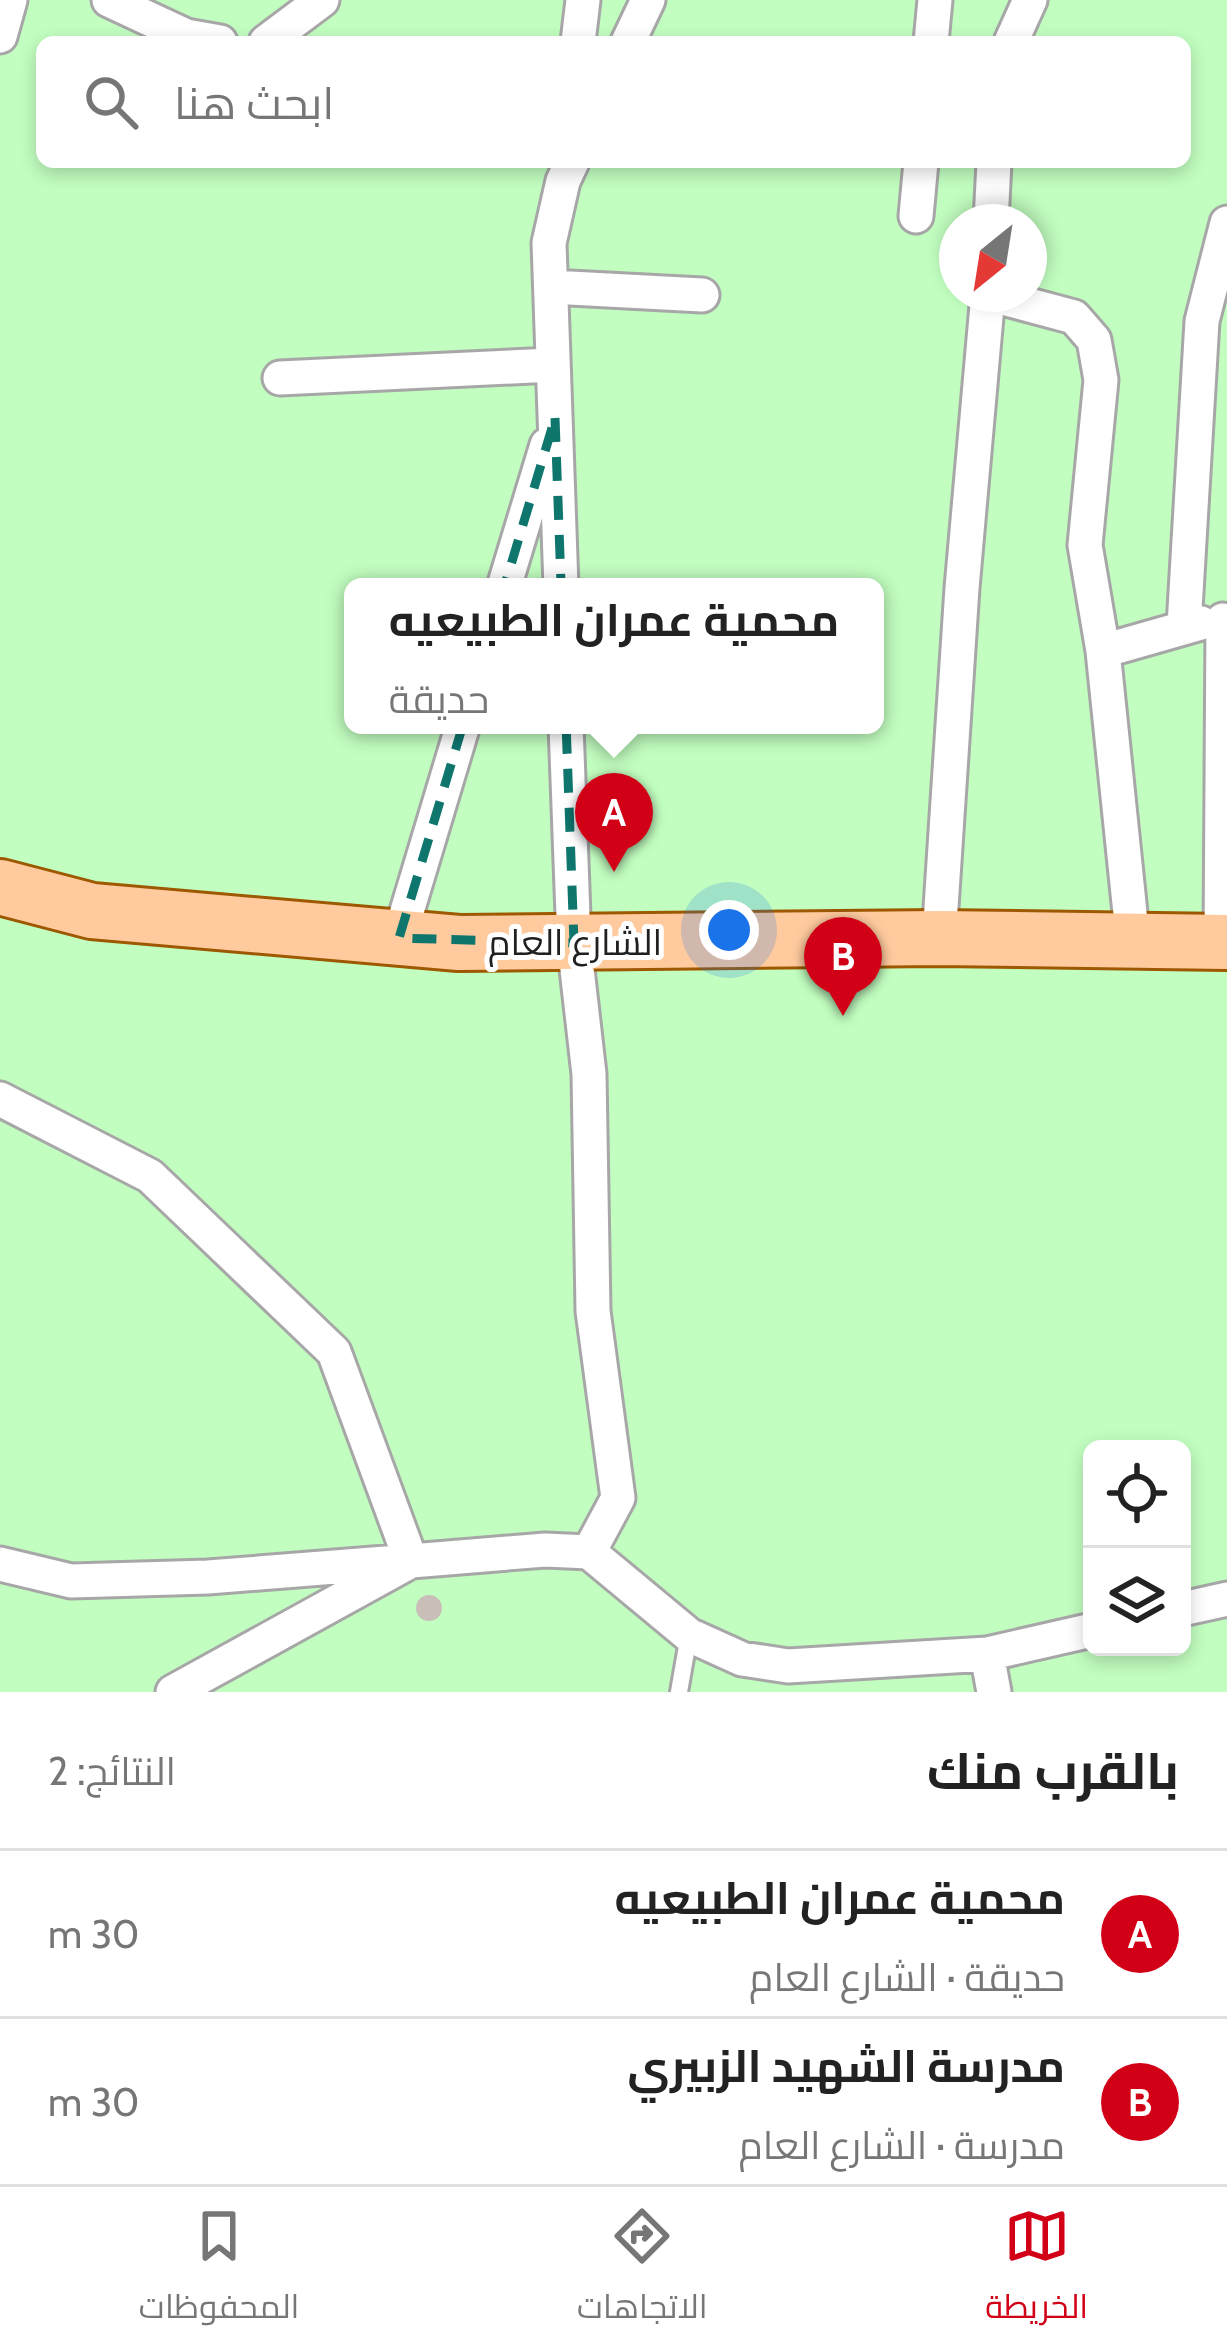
<!DOCTYPE html>
<html lang="ar">
<head>
<meta charset="utf-8">
<style>
  body { margin:0; font-family:Cabin,Cairo,sans-serif; background:#f6f6f6; color:#222; direction:rtl }
  .controls { position:absolute; right:36px; bottom:36px; display:grid; overflow:hidden; border-radius:18px; box-shadow:0 6px 18px #0003 }
  .controls button { width:108px; height:108px; display:grid; place-items:center; padding:0; border:0; border-bottom:3px solid #e0e0e0; background:#fff; color:#222; font:60px sans-serif }
  .compass { position:absolute; left:939px; top:204px; width:108px; height:108px; border-radius:50%; background:#fff; box-shadow:0 6px 18px #0003; rotate:210deg }
  .you { position:absolute; left:729px; top:930px; width:42px; height:42px; margin:-30px; border:9px solid #fff; border-radius:50%; background:#1a73e8; box-shadow:0 0 0 18px #1a73e833 }
  .badge { display:grid; place-items:center; width:78px; height:78px; border-radius:50%; background:#d10017; color:#fff; font-size:39px; font-weight:700 }
  .pin { position:absolute; translate:-50% -99px; filter:drop-shadow(0 3px 6px #0008) }
  .pin::after { content:''; position:absolute; top:63px; width:42px; height:36px; background:inherit; clip-path:polygon(0 0,100% 0,50% 100%) }
  .popup { position:absolute; left:344px; top:578px; width:540px; height:156px; box-sizing:border-box; display:grid; place-content:center; border-radius:18px; background:#fff; filter:drop-shadow(0 3px 9px #0005); font-size:39px; white-space:nowrap; color:#767676 }
  .popup b { font-size:45px; color:#222 }
  .popup::after { content:''; position:absolute; left:50%; top:100%; margin-left:-24px; border:24px solid transparent; border-top-color:#fff }
  .list { margin:0; padding:0; list-style:none }
  h2 { display:flex; justify-content:space-between; align-items:center; height:156px; margin:0; padding:0 48px; font-size:51px }
  h2 small { font-size:39px; font-weight:400; color:#767676 }
  .list li { display:grid; grid-template-columns:78px 1fr auto; gap:36px; align-items:center; box-sizing:border-box; height:168px; padding:0 48px; border-top:3px solid #e0e0e0 }
  .list b { display:block; font-size:45px; white-space:nowrap }
  .list p { margin:0; font-size:39px; white-space:nowrap; color:#767676 }
  .list em { font-size:39px; font-style:normal; color:#767676 }
  .icon { flex:none; width:66px; height:66px; fill:none; stroke:currentColor; stroke-width:2; stroke-linecap:round; stroke-linejoin:round }
  .map { position:relative; flex:none; width:1227px; height:1692px; overflow:hidden; direction:ltr }
  .search { position:absolute; background:#fff; box-shadow:0 6px 18px #0003; left:36px; right:36px; top:36px; height:132px; display:flex; align-items:center; gap:30px; box-sizing:border-box; padding:0 42px; border-radius:18px; color:#767676; font-size:45px }
  .sheet { height:492px; background:#fff }
  nav { display:flex; justify-content:space-around; align-items:center; box-sizing:border-box; height:168px; border-top:3px solid #e0e0e0; background:#fff; font-size:33px; color:#767676 }
  nav a { display:grid; justify-items:center; gap:6px }
  nav .on { color:#d10017 }
  .map>svg:first-child { display:block }
</style>
</head>
<body>
<div class="map">
<svg width="1227" height="1692" viewBox="0 0 1227 1692">
  <rect width="100%" height="100%" fill="#f2ede6"/>
  <path fill="#c2fec0" fill-rule="evenodd" d="M0 0H1227V1692H0ZM42 42H1185V162H42ZM957 222H1029V294H957ZM353 587H875V725H353ZM1092 1449H1182V1647H1092Z"/>
  <path fill="#cabeb9" d="M416 1608a13 13 0 1 1 26 0a13 13 0 1 1-26 0Z"/>
  <g fill="none" stroke-linecap="round" stroke-linejoin="round">
    <defs>
      <path id="lane" d="M679 1692 689 1635"/>
      <path id="street" d="M109 0 186 36 220 42
        M0 36 10 0
        M266 42 322 0
        M578 42 583 0
        M628 42 648 0
        M931 42 935 0
        M1011 42 1030 0
        M916 216 921 162
        M991 222 994 162
        M551 287 702 295
        M988 294 1074 317 1094 340 1101 380 1085 545 1103 651 1133 942
        M280 378 553 365
        M504 587 547 445
        M561 587 549 243 563 181 572 162
        M1184 626 1202 321 1227 223
        M1103 651 1201 623
        M566 725 574 943 589 1074 593 1311 618 1498 589 1552
        M399 938 463 725
        M939 938 962 588 988 294
        M1221 942 1223 620
        M0 1099 150 1176 334 1352 411 1561 208 1577 71 1581 0 1564
        M1182 1609 1227 1599
        M987 1654 994 1692
        M173 1692 411 1561 545 1550 589 1552 689 1635 742 1659 788 1666 987 1654 1092 1630"/>
      <path id="primary" d="M0 887 92 911 459 943 939 938 1227 942"/>
    </defs>
    <use href="#lane" stroke="#a7a7a7" stroke-width="22"/>
    <use href="#street" stroke="#a7a7a7" stroke-width="39"/>
    <use href="#primary" stroke="#9d5800" stroke-width="60"/>
    <use href="#lane" stroke="#fff" stroke-width="16"/>
    <use href="#street" stroke="#fff" stroke-width="33"/>
    <use href="#primary" stroke="#ffca9e" stroke-width="54"/>
  </g>
  <path fill="none" stroke="#0f766e" stroke-width="9" stroke-dasharray="24 15" stroke-linejoin="round" d="M555 418 574 943 399 938Z"/>
  <g text-anchor="middle" stroke-width="10" stroke-linejoin="round" paint-order="stroke">
    <g font-size="36" fill="#202020" stroke="#fff">
      <text x="575" y="955">الشارع العام</text>
    </g>
  </g>
</svg>
<div class="controls">
<button><svg class="icon" aria-label="locate" viewBox="0 0 24 24"><circle cx="12" cy="12" r="6"/><path d="M12 2v4M12 18v4M2 12h4M18 12h4"/></svg></button>
<button><svg class="icon" aria-label="layers" viewBox="0 0 24 24"><path d="M12 4l9 5-9 5-9-5zM3 14l9 5 9-5"/></svg></button>
</div>
<svg class="compass" viewBox="-18 -18 36 36"><path d="M0-13l5 13h-10z" fill="#e53935"/><path d="M0 13l5-13h-10z" fill="#767676"/></svg>
<div class="you"></div>
<div class="pin badge" style="left:614px;top:872px">A</div>
<div class="popup"><b>محمية عمران الطبيعيه</b>حديقة</div>
<div class="pin badge" style="left:843px;top:1016px">B</div>
<div class="search"><svg class="icon" aria-label="search" viewBox="0 0 24 24"><circle cx="10" cy="10" r="6"/><path d="M15 15l6 6"/></svg>ابحث هنا</div>
</div>
<section class="sheet">
<h2>بالقرب منك<small>النتائج: 2</small></h2>
<ul class="list">
<li><span class="badge">A</span><div><b>محمية عمران الطبيعيه</b><p>حديقة · الشارع العام</p></div><em>30 m</em></li>
<li><span class="badge">B</span><div><b>مدرسة الشهيد الزبيري</b><p>مدرسة · الشارع العام</p></div><em>30 m</em></li>
</ul>
</section>
<nav>
<a class="on"><svg class="icon" aria-label="map" viewBox="0 0 24 24"><path d="M3 6l6-2 6 2 6-2v14l-6 2-6-2-6 2zM9 4v14M15 6v14"/></svg>الخريطة</a>
<a><svg class="icon" aria-label="directions" viewBox="0 0 24 24"><path d="M12 3l9 9-9 9-9-9zM9 14v-3h6M13 9l2 2-2 2"/></svg>الاتجاهات</a>
<a><svg class="icon" aria-label="saved" viewBox="0 0 24 24"><path d="M7 4h10v16l-5-4-5 4z"/></svg>المحفوظات</a>
</nav>
</body>
</html>
